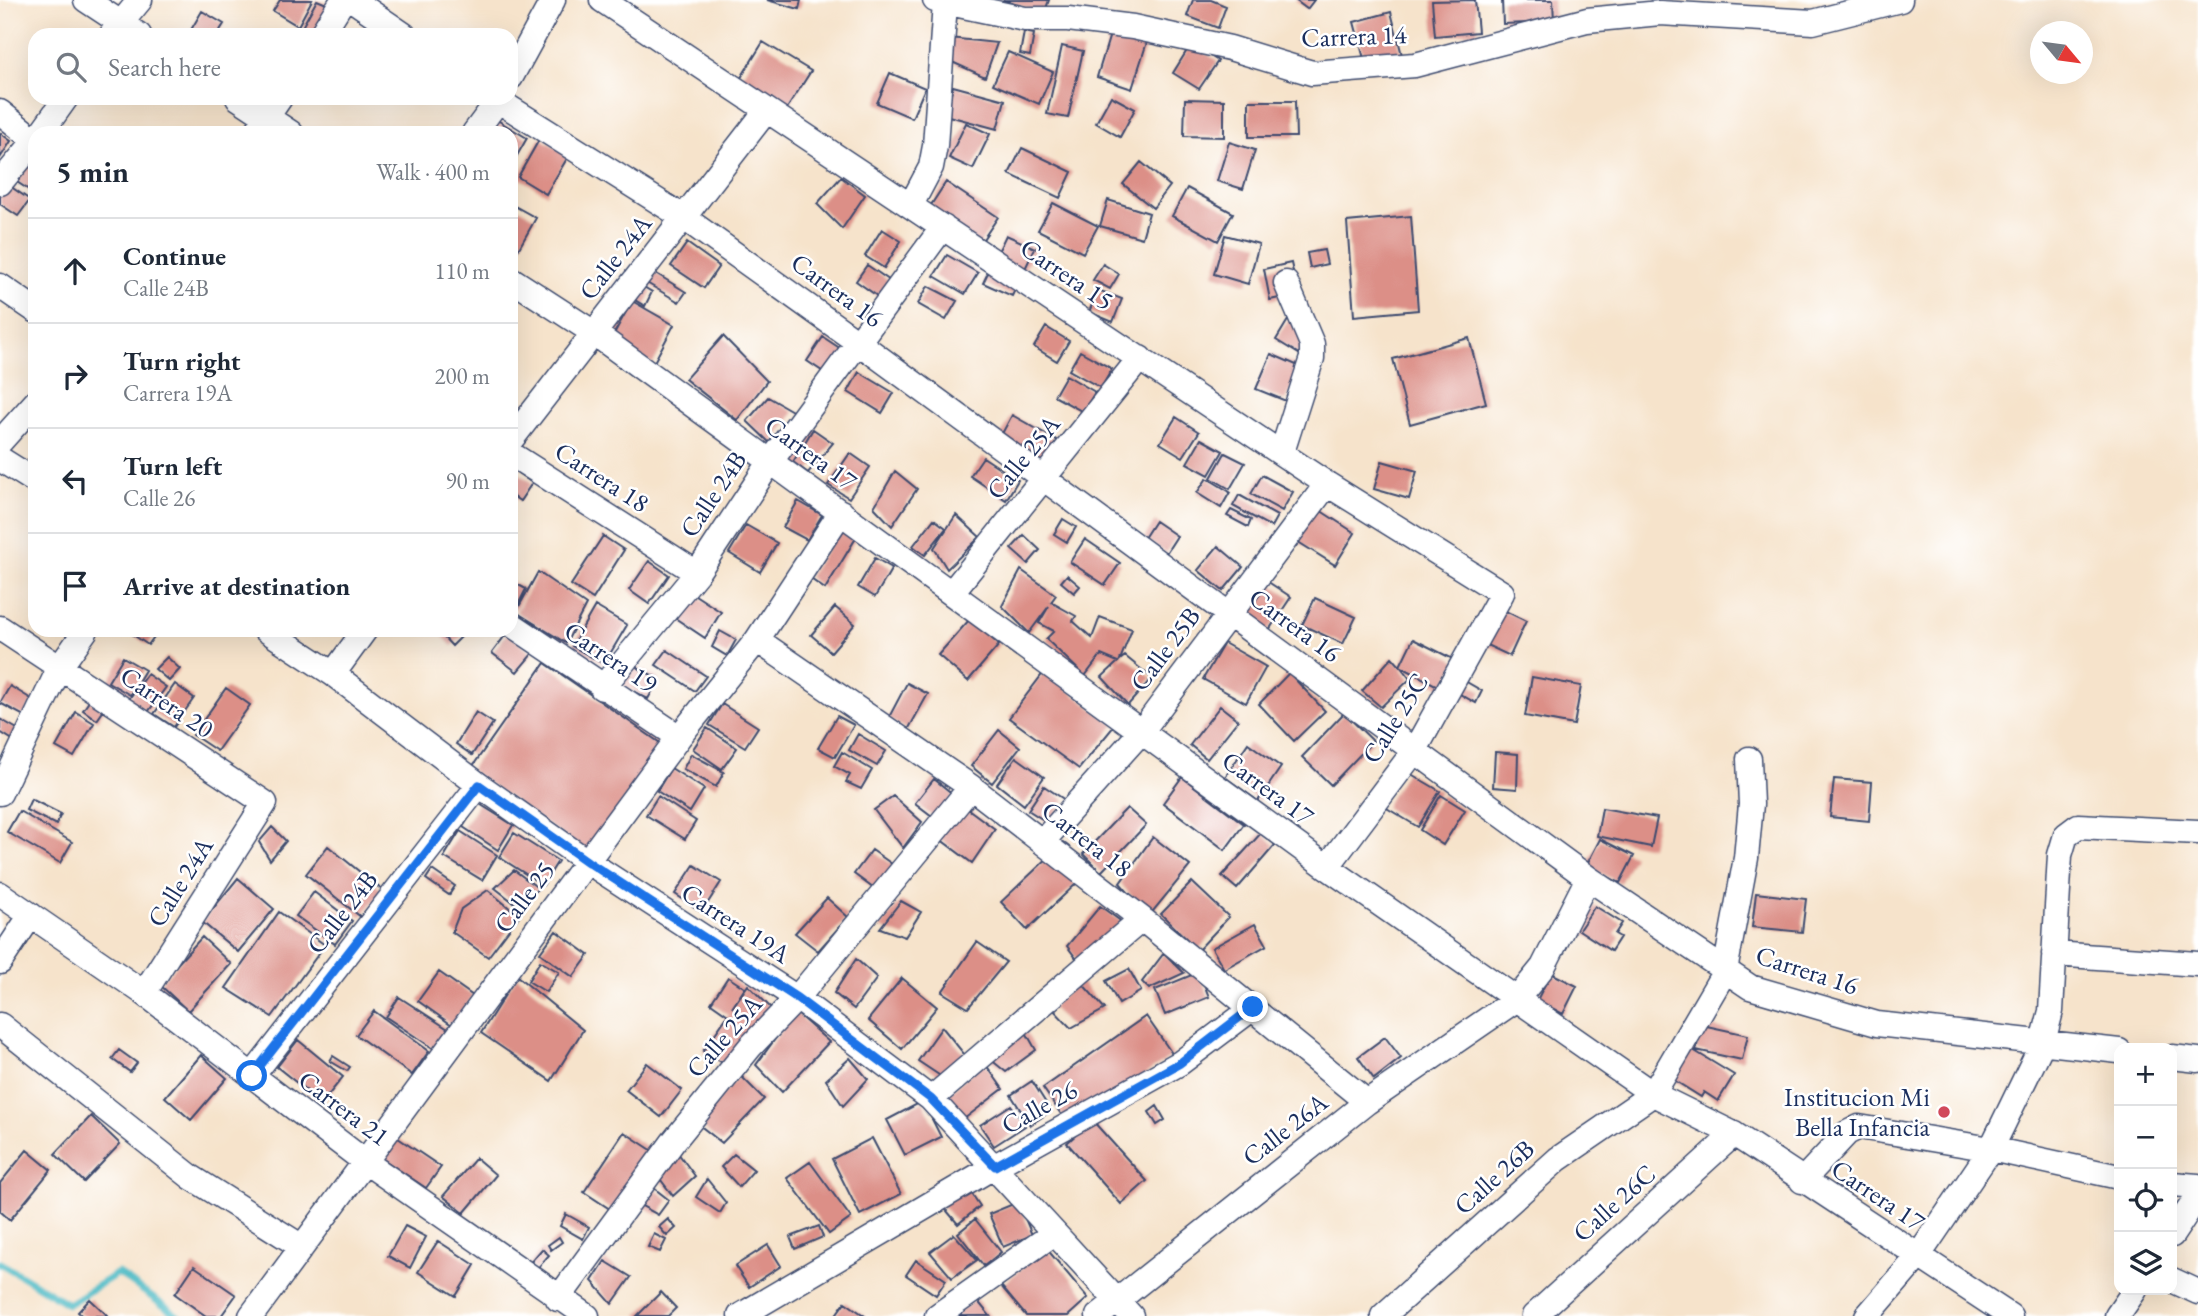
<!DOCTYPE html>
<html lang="en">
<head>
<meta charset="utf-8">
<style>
  body { margin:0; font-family:"EB Garamond",serif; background:#f2f2f3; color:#1f2937 }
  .controls { position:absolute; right:21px; bottom:21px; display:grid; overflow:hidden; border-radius:14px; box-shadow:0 7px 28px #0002 }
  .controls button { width:63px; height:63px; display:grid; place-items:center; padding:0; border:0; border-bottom:2px solid #e0e1e3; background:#fff; color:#1f2937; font:35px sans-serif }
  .compass { position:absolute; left:2030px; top:21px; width:63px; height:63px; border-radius:50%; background:#fff; box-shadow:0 7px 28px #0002; rotate:119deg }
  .stop { position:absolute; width:21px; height:21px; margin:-16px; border:5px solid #1a73e8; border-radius:50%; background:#fff }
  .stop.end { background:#1a73e8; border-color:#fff; box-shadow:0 2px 7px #0008 }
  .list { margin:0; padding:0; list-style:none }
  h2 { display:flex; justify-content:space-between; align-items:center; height:91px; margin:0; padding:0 28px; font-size:30px }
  h2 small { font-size:23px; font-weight:400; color:#747a83 }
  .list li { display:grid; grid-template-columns:46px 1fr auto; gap:21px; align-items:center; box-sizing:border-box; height:105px; padding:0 28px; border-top:2px solid #e0e1e3 }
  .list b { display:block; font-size:26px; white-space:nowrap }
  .list p { margin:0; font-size:23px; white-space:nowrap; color:#747a83 }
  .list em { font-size:23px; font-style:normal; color:#747a83 }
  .icon { flex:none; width:38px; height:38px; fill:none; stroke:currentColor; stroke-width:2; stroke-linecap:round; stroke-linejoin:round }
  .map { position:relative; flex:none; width:2198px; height:1316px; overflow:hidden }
  .search { position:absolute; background:#fff; box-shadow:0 7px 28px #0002; left:28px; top:28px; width:490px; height:77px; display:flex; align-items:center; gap:18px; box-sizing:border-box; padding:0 24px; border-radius:21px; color:#747a83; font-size:26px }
  .panel { position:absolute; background:#fff; box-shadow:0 7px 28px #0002; left:28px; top:126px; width:490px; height:511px; border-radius:21px }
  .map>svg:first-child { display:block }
</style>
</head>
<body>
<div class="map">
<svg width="2198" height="1316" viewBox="0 0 2198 1316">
  <rect width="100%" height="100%" fill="#fff"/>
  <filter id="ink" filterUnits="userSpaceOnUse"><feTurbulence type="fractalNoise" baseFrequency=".0143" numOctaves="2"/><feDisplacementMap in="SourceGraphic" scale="14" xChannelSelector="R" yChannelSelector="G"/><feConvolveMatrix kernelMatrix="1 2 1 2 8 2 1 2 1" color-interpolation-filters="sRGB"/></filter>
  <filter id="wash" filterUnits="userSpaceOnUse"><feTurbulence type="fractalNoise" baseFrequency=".00686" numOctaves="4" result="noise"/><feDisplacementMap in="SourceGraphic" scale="28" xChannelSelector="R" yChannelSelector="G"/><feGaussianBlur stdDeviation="1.57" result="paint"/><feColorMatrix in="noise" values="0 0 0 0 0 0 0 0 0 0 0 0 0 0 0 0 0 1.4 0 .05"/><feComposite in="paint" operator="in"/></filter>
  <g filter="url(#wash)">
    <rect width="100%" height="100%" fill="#f6e3cb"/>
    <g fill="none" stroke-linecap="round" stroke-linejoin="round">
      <path stroke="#4cbac4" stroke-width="7" d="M0 1263 68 1304 118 1273 178 1316"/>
    </g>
    <g id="blocks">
      <path fill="#dc8f87" d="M280 0H312L298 26 273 11Z
        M317 0 336 8 316 35 302 27Z
        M767 0H801L799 9Z
        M1003 0H1049L1044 14Z
        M1193 0H1211L1226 6 1218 28 1187 16Z
        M1295 0H1314L1307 9Z
        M1475 0 1478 32 1435 36 1432 1Z
        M1502 0H1553L1554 22 1503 24Z
        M202 11 224 24 217 35H188Z
        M1391 12 1402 55 1366 66 1354 22Z
        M1111 31 1147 42 1132 89 1097 77Z
        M1024 32 1034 34 1030 56 1020 54Z
        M949 38 997 43 985 77 952 62Z
        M763 42 811 71 786 110 739 81Z
        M1191 44 1218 61 1199 89 1173 73Z
        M1062 46 1083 51 1068 118 1047 114Z
        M1008 52 1053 72 1039 104 993 84Z
        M890 73 925 88 912 118 877 103Z
        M953 86 1005 100 997 129 945 115Z
        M1111 96 1135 109 1120 137 1096 123Z
        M1185 99 1224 100V137L1184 136Z
        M1249 101H1295L1296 137H1249Z
        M494 118 527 138 511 166V133H485Z
        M966 123 990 134 973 169 949 158Z
        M0 133 11 141 0 158Z
        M540 138 569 155 546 194 518 177Z
        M1229 142 1255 150 1243 189 1217 181Z
        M1022 148 1072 172 1060 198 1009 174Z
        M35 158V194L14 180Z
        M1141 162 1170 186 1153 208 1123 184Z
        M841 177 865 195 842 229 817 204Z
        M4 182 30 200 18 216 0 204V188Z
        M946 182 998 217 971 257 920 222Z
        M1187 188 1233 213 1218 241 1172 216Z
        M1108 200 1149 213 1142 238 1100 226Z
        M1053 203 1098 226 1083 253 1038 230Z
        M511 204 536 218 518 250 511 246Z
        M1411 216 1418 310 1354 316 1347 222Z
        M882 229 901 241 884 268 865 256Z
        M1006 235 1035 248 1012 296 983 283Z
        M1225 235 1259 244 1248 284 1214 274Z
        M687 243 719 266 704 288 671 266Z
        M1324 250 1327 264 1310 268 1307 253Z
        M947 255 978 273 965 294 934 276Z
        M1291 263 1298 294 1270 300 1264 269Z
        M1103 264 1119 274 1110 289 1093 280Z
        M867 265 899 287 887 303 856 281Z
        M652 271 686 292 679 302 645 282Z
        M642 286 652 292 645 306 635 300Z
        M928 286 957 301 946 320 918 304Z
        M1098 290 1122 299 1113 322 1089 312Z
        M632 301 674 325 653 364 610 341Z
        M1288 320 1311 333 1299 354 1276 340Z
        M1046 327 1069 341 1057 361 1034 347Z
        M723 336 767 381 737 420 685 379Z
        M823 337 847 353 831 377 807 361Z
        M1469 338 1486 403 1410 424 1393 359Z
        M1080 351 1112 369 1101 388 1069 370Z
        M1271 354 1301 367 1286 401 1256 389Z
        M859 372 894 393 882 413 848 392Z
        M1066 375 1095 392 1083 412 1054 396Z
        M768 397 794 412 772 445 747 421Z
        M1012 415 1058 441 1044 466 998 441Z
        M1176 417 1199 432 1183 457 1160 443Z
        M813 429 833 443 808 473 793 462Z
        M1201 439 1223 451 1209 475 1187 463Z
        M850 453 870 467 849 498 828 485Z
        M1225 453 1245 463 1230 489 1211 478Z
        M983 457 1018 480 1006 500 970 476Z
        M1382 461 1417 471 1409 499 1374 489Z
        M511 468 532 483 520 501 511 495Z
        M895 471 917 489 892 526 874 507Z
        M1262 475 1293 492 1282 511 1251 494Z
        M1207 478 1230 492 1221 508 1197 493Z
        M1239 495 1277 516 1271 527 1233 506Z
        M798 501 822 515 807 540 783 527Z
        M1315 507 1355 533 1335 565 1295 540Z
        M1231 510 1251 520 1248 527 1227 516Z
        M956 515 980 537 947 569 934 548Z
        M934 519 946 528 925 555 913 546Z
        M1063 519 1076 527 1067 542 1054 534Z
        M1155 521 1177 536 1166 553 1144 538Z
        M844 524 859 533 825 589 808 577Z
        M746 525 777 543 760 572 729 553Z
        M1024 535 1040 550 1028 564 1011 549Z
        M603 536 624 550 593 599 571 585Z
        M1085 539 1120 563 1105 585 1070 562Z
        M1218 546 1243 567 1223 591 1198 570Z
        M875 558 892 568 875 597 858 587Z
        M649 561 669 575 649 604 629 590Z
        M1021 570 1056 595 1051 602 1076 616 1073 621 1092 638 1100 617 1132 629 1120 660 1125 656 1152 678 1128 705 1102 677 1118 662 1101 655 1085 676 1046 639 1054 631 1039 623 1049 606 1029 633 1002 606Z
        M538 572 586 605 566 643 516 612Z
        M1253 572 1291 597 1259 645 1221 620Z
        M1067 575 1080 586 1074 593 1061 582Z
        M511 581 526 589 516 609 511 606Z
        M692 593 721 612 705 638 675 618Z
        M1315 598 1356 617 1343 644 1302 625Z
        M595 606 627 625 604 664 572 646Z
        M835 607 855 624 831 652 811 635Z
        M1497 607 1526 621 1510 656 1480 642Z
        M970 619 999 645 968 681 938 655Z
        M126 630H159L148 645Z
        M437 630H468L452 646Z
        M720 631 736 640 727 656 712 647Z
        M507 633 533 653 517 672 492 653Z
        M1413 639 1457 661 1443 689 1400 666 1410 679 1381 707 1362 691 1392 657 1400 666Z
        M1224 643 1266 667 1246 703 1203 679Z
        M667 650 706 676 695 691 656 665Z
        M123 657 145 670 130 695 108 682Z
        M167 657 180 669 169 681 155 669Z
        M628 662 659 679 648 699 617 683Z
        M545 663 663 745 588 853 470 770Z
        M1044 672 1115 725 1079 769 1009 718Z
        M1289 673 1325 711 1294 741 1259 704Z
        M147 674 166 687 148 712 129 699Z
        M1458 677 1482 691 1476 703 1451 689Z
        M1532 677 1581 686 1574 725 1525 716Z
        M907 683 928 694 908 730 888 719Z
        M175 684 194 698 174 727 154 714Z
        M10 686 33 700 24 716 0 703Z
        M226 688 250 705 217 751 193 735Z
        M90 700 104 710 97 720 83 710Z
        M722 704 758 727 745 747 709 725Z
        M1220 706 1238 720 1207 759 1190 745Z
        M76 712 94 723 74 757 56 747Z
        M476 712 493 723 472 755 456 744Z
        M1344 713 1373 741 1331 785 1302 757Z
        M837 716 854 725 835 757 818 748Z
        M0 719 19 730 13 740 0 732Z
        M707 728 737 748 722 769 693 749Z
        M999 730 1020 747 992 783 971 766Z
        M858 734 886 751 877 766 849 750Z
        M1248 743 1281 767 1258 801 1225 777Z
        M842 752 872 770 861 789 846 782 850 775 834 766Z
        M1495 752 1518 754 1517 789 1493 787Z
        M691 754 724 772 716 787 683 769Z
        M1016 757 1044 777 1024 805 997 784Z
        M671 768 704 789 690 812 657 791Z
        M1406 771 1440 791 1418 827 1385 807Z
        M1182 777 1244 824 1225 850 1163 803Z
        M934 779 954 795 936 819 915 803Z
        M1834 779 1872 782 1869 821 1830 817Z
        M1044 786 1065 800 1050 824 1028 810Z
        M1441 795 1465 810 1443 845 1420 830Z
        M658 796 696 821 685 839 646 815Z
        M893 796 922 822 903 848 874 810Z
        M31 799 61 814 56 825 26 810Z
        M478 803 513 825 498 850 463 827Z
        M964 806 995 829 972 863 936 836Z
        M1127 808 1146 825 1101 872 1083 854Z
        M1602 808 1657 818 1651 847 1597 836Z
        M19 811 72 842 60 863 7 832Z
        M272 827 286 841 270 860 259 842Z
        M460 831 497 855 482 880 444 857Z
        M1262 832 1275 845 1237 889 1222 876Z
        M514 833 558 861 543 885 499 857Z
        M1153 837 1190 866 1149 916 1120 883Z
        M1600 839 1634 856 1620 883 1586 866Z
        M328 846 382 890 361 917 306 874Z
        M872 850 899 869 881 894 854 874Z
        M1051 855 1077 883 1027 930 1001 902Z
        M694 865 721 882 702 912 675 894Z
        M432 870 455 886 449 895 426 879Z
        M514 870 538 888 522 909 495 888Z
        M238 878 274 909 238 952 202 922Z
        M1192 882 1229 917 1198 950 1161 914Z
        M488 890 519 916 488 957 452 932 461 909Z
        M314 892 352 921 335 944 296 916Z
        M1756 893 1806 899 1802 932 1752 927Z
        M827 898 848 917 818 951 795 933Z
        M901 901 921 912 905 937 880 928Z
        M1100 906 1126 925 1085 970 1067 946Z
        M1595 906 1622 923 1615 934 1620 937 1611 951 1579 930Z
        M279 912 325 945 272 1017 226 988Z
        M1255 924 1267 945 1224 969 1212 948Z
        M556 931 589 955 573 977 540 953Z
        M202 937 231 964 188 1011 159 984Z
        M977 942 1006 962 968 1008 942 992Z
        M1164 953 1184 973 1149 989 1142 982Z
        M856 959 877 978 854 1009 834 993Z
        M540 961 559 972 546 992 528 981Z
        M1129 969 1141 991 1119 1004 1106 981Z
        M439 972 473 996 452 1025 418 1001Z
        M1199 972 1209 997 1165 1015 1155 990Z
        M1551 973 1577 986 1563 1014 1537 1000Z
        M517 976 583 1030 551 1081 481 1033Z
        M728 977 745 988 732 1008 748 985 772 1009 726 1065 703 1051 728 1015 711 1003Z
        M902 978 937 1007 902 1049 868 1020Z
        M1080 981 1105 1009 1071 1028 1051 1007Z
        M399 997 448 1029 434 1049 386 1017Z
        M374 1011 429 1051 412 1075 356 1035Z
        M795 1012 829 1042 782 1092 756 1065Z
        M1146 1016 1173 1055 1070 1127 1043 1088Z
        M1702 1025 1748 1035 1742 1060 1696 1050Z
        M942 1027 969 1060 945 1079 918 1061Z
        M1023 1027 1036 1050 1006 1072 990 1059Z
        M1385 1037 1401 1058 1374 1079 1358 1057Z
        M298 1040 343 1077 322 1103 277 1067Z
        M1688 1047 1734 1075 1718 1101 1704 1092 1701 1097 1669 1077Z
        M119 1050 137 1063 130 1072 112 1059Z
        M201 1055 227 1078 191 1120 165 1097Z
        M333 1056 350 1067 347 1071 330 1061Z
        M850 1058 868 1079 843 1106 826 1080Z
        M984 1062 1003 1089 964 1119 943 1098Z
        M647 1063 682 1090 661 1117 626 1090Z
        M740 1075 764 1099 722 1143 698 1124Z
        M1032 1081 1051 1111 1030 1125 1011 1095Z
        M923 1101 941 1137 905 1155 887 1120Z
        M1011 1105 1025 1126 994 1146 980 1125Z
        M1157 1106 1165 1120 1157 1125 1149 1112Z
        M91 1116 120 1144 84 1182 55 1154Z
        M1092 1120 1147 1181 1121 1204 1067 1143Z
        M624 1132 656 1153 616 1213 584 1192Z
        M395 1136 441 1167 426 1188 380 1157Z
        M872 1138 901 1194 860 1215 832 1159Z
        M27 1150 51 1170 10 1220 0 1211V1183Z
        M678 1153 695 1176 673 1196 658 1176Z
        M734 1154 754 1170 739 1187 721 1167Z
        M476 1158 496 1175 464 1213 443 1196Z
        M810 1162 851 1218 829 1234 787 1178Z
        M707 1179 726 1203 720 1213 696 1197Z
        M650 1185 669 1200 658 1215 638 1204Z
        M968 1188 980 1206 958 1224 941 1204Z
        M1018 1202 1032 1235 1003 1247 989 1214Z
        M566 1214 589 1227 583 1239 560 1226Z
        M668 1219 676 1228 667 1236 659 1227Z
        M975 1219 1001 1252 984 1266 958 1233Z
        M405 1226 426 1237 410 1268 388 1256Z
        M819 1226 823 1237 795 1249 790 1237Z
        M654 1234 666 1240 660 1252 648 1247Z
        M954 1234 977 1260 952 1278 930 1252Z
        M559 1237 562 1242 551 1250 548 1245Z
        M438 1241 475 1265 456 1296 418 1272Z
        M768 1245 781 1266 749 1287 735 1266Z
        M1046 1248 1088 1298 1068 1316H1026L1001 1286Z
        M542 1249 549 1255 536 1270 529 1264Z
        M916 1260 946 1280 936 1295 906 1275Z
        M605 1261 631 1277 612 1304 592 1281Z
        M194 1266 236 1295 221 1316H206L175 1294Z
        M661 1292 676 1308 668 1316H637Z
        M90 1299 108 1316H82L78 1312Z
        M976 1299 990 1316H954Z
        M845 1302 865 1316H835Z"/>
    </g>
  </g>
  <g filter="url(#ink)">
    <use href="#blocks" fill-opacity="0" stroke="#3c4a6e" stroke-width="2"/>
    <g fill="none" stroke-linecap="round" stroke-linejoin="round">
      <defs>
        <path id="street" d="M86 0 139 35
          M353 0 404 35
          M602 0 1327 484 1502 593 1415 750 1327 867
          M935 0 1025 19H1068L1133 27 1230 48 1312 73 1415 65 1587 20 1660 13 1813 22 1900 0
          M112 34 140 0
          M321 35 343 0
          M511 77 553 0
          M238 98 291 133
          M494 98 683 217 859 343 1588 878 1750 987 1877 1024 2119 1051
          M0 112 35 140
          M41 133 66 98
          M256 133 280 98
          M474 133 500 98
          M0 183 35 141
          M911 205 931 167 935 146 945 3
          M511 279 594 333 1327 867 1653 1094 1734 1134 2010 1316
          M0 286 35 310
          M511 440 766 111
          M0 442 35 403
          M1282 452 1312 358V344L1286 283
          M511 454 697 573
          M0 459 35 481
          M952 592 1140 358
          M511 624 679 737
          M0 628 265 803 144 993
          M266 630 333 674 479 785 588 862 797 998 931 1099 1131 1316
          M757 640 971 787 1142 919 1367 1102
          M333 674 365 630
          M602 688 697 573 771 461 943 227
          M0 793 60 667 86 630
          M1042 842 1141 732 1327 484
          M0 894 144 993 364 1161 587 1316
          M2054 954 2198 964
          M0 962 31 915
          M0 1025 191 1177 302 1247
          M2172 1057 2198 1060
          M252 1076 479 785
          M931 1099 1142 919
          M1802 1181 1847 1133 1859 1127 1991 1149 2119 1177
          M2172 1184 2198 1186
          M2172 1235 2198 1196
          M2172 1280 2198 1292
          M558 1299 673 1142 750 1047 797 998 971 787
          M251 1316 679 737 757 640 841 512
          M740 1316 995 1166 1180 1063 1253 1008
          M937 1316 1053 1234
          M1098 1316 1367 1102 1517 999 1543 967 1588 878
          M1383 1316 1558 1159 1653 1094 1725 971 1746 858 1751 804 1749 759
          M1534 1316 1734 1134
          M1867 1316 1917 1258 1991 1149 2043 1042 2051 1011 2060 855 2066 835 2078 826 2198 832
          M2117 1316 2135 1290"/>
      </defs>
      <use href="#street" stroke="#3c4a6e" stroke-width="27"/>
      <use href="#street" stroke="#fff" stroke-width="24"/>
    </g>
  </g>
  <g fill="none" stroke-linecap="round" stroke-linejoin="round" filter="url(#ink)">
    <path stroke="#1a73e8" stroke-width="9" d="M252 1076 479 785 588 862 797 998 931 1099 995 1166 1180 1063 1253 1007"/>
  </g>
  <circle fill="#d1495b" stroke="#fff" stroke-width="2.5" cx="1944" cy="1112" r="7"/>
  <g text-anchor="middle" stroke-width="5" stroke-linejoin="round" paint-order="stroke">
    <g font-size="26" fill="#1b2f5e" stroke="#fff">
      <text transform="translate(1354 36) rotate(-2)" y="9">Carrera 14</text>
      <text transform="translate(615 257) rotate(-52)" y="9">Calle 24A</text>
      <text transform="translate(1067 274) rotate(34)" y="9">Carrera 15</text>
      <text transform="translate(837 290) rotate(36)" y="9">Carrera 16</text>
      <text transform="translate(811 453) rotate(36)" y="9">Carrera 17</text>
      <text transform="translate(1023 457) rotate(-51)" y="9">Calle 25A</text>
      <text transform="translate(602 477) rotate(33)" y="9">Carrera 18</text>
      <text transform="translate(713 494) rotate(-56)" y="9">Calle 24B</text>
      <text transform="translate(1295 625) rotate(36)" y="9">Carrera 16</text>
      <text transform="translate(1165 649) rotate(-53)" y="9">Calle 25B</text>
      <text transform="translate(611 657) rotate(34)" y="9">Carrera 19</text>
      <text transform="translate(167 702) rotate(34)" y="9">Carrera 20</text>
      <text transform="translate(1395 718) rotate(-58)" y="9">Calle 25C</text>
      <text transform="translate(1268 788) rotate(36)" y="9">Carrera 17</text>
      <text transform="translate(1087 839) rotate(38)" y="9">Carrera 18</text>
      <text transform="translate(180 882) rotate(-58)" y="9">Calle 24A</text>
      <text transform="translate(524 897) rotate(-53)" y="9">Calle 25</text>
      <text transform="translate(342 912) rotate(-52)" y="9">Calle 24B</text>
      <text transform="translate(736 923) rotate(33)" y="9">Carrera 19A</text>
      <text transform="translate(1807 970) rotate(18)" y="9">Carrera 16</text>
      <text transform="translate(724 1036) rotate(-49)" y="9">Calle 25A</text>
      <text transform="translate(1039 1107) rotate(-29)" y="9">Calle 26</text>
      <text transform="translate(344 1108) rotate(37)" y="9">Carrera 21</text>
      <text transform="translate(1285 1129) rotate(-38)" y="9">Calle 26A</text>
      <text transform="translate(1494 1177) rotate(-42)" y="9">Calle 26B</text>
      <text transform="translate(1878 1195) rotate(34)" y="9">Carrera 17</text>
      <text transform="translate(1614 1203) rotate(-42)" y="9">Calle 26C</text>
    </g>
    <g font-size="26" fill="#1b2f5e" stroke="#fff" text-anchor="end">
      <text x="1930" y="1106">Institucion Mi<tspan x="1930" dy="30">Bella Infancia</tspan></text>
    </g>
  </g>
</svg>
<div class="controls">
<button>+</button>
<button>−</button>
<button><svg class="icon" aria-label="locate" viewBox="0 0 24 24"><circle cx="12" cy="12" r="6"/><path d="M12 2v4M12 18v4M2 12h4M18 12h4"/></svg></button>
<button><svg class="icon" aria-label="layers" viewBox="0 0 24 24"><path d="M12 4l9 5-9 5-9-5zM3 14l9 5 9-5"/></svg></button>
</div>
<svg class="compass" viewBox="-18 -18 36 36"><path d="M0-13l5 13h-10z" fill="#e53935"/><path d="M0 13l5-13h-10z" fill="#747a83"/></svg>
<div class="stop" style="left:252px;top:1076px"></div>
<div class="stop end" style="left:1253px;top:1007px"></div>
<div class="search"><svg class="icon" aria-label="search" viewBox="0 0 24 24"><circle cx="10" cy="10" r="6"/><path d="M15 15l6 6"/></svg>Search here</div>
<section class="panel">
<h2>5 min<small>Walk · 400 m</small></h2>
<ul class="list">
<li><svg class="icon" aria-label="ahead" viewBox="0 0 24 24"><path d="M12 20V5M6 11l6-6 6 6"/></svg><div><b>Continue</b><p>Calle 24B</p></div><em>110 m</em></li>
<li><svg class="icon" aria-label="right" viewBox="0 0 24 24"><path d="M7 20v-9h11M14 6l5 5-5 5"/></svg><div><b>Turn right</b><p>Carrera 19A</p></div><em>200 m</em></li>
<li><svg class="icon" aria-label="left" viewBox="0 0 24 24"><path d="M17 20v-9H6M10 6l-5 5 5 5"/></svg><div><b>Turn left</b><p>Calle 26</p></div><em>90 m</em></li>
<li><svg class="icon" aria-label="arrive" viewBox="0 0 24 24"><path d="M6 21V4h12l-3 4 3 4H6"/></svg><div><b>Arrive at destination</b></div></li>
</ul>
</section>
</div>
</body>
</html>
